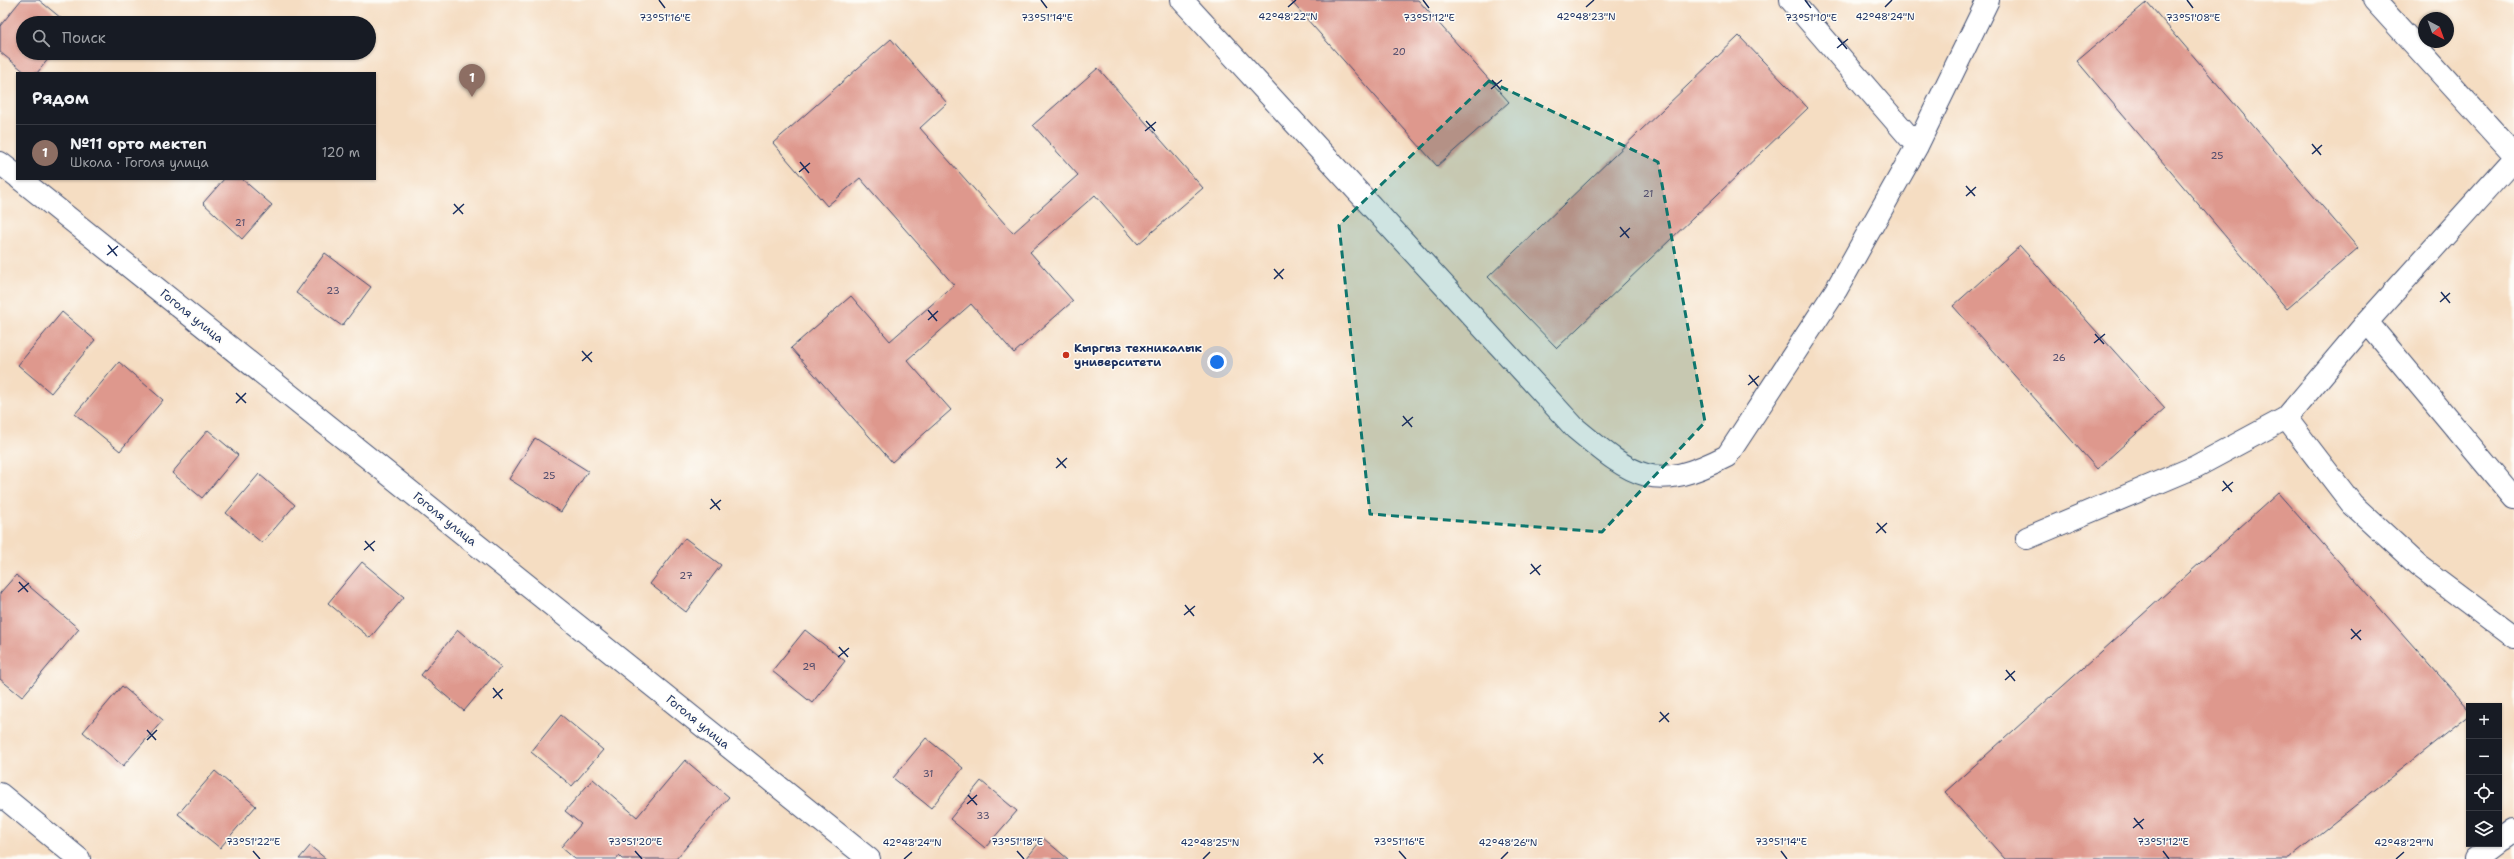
<!DOCTYPE html>
<html lang="ru">
<head>
<meta charset="utf-8">
<style>
  body { margin:0; font-family:"Shantell Sans",sans-serif; background:#20242c; color:#f1f3f6 }
  .controls { position:absolute; right:12px; bottom:12px; display:grid; overflow:hidden; border-radius:0px; box-shadow:0 1px 3px #0004 }
  .controls button { width:36px; height:36px; display:grid; place-items:center; padding:0; border:0; border-bottom:1px solid #363941; background:#171b24; color:#f1f3f6; font:20px sans-serif }
  .compass { position:absolute; left:2418px; top:12px; width:36px; height:36px; border-radius:50%; background:#171b24; box-shadow:0 1px 3px #0004; rotate:139deg }
  .you { position:absolute; left:1217px; top:362px; width:14px; height:14px; margin:-10px; border:3px solid #fff; border-radius:50%; background:#1a73e8; box-shadow:0 0 0 6px #1a73e833 }
  .badge { display:grid; place-items:center; width:26px; height:26px; border-radius:50%; background:#c8321e; color:#fff; font-size:13px; font-weight:700 }
  .pin { position:absolute; translate:-50% -33px; filter:drop-shadow(0 1px 2px #0008) }
  .pin::after { content:''; position:absolute; top:21px; width:14px; height:12px; background:inherit; clip-path:polygon(0 0,100% 0,50% 100%) }
  .list { margin:0; padding:0; list-style:none }
  h2 { display:flex; justify-content:space-between; align-items:center; height:52px; margin:0; padding:0 16px; font-size:17px }
  h2 small { font-size:13px; font-weight:400; color:#9ea1a6 }
  .list li { display:grid; grid-template-columns:26px 1fr auto; gap:12px; align-items:center; box-sizing:border-box; height:56px; padding:0 16px; border-top:1px solid #363941 }
  .list b { display:block; font-size:15px; white-space:nowrap }
  .list p { margin:0; font-size:13px; white-space:nowrap; color:#9ea1a6 }
  .list em { font-size:13px; font-style:normal; color:#9ea1a6 }
  .icon { flex:none; width:22px; height:22px; fill:none; stroke:currentColor; stroke-width:2; stroke-linecap:round; stroke-linejoin:round }
  .map { position:relative; flex:none; width:2514px; height:859px; overflow:hidden }
  .search { position:absolute; background:#171b24; box-shadow:0 1px 3px #0004; left:16px; top:16px; width:360px; height:44px; display:flex; align-items:center; gap:10px; box-sizing:border-box; padding:0 14px; border-radius:22px; color:#9ea1a6; font-size:15px }
  .panel { position:absolute; background:#171b24; box-shadow:0 1px 3px #0004; left:16px; top:72px; width:360px; height:108px; border-radius:0px }
  .map>svg:first-child { display:block }
</style>
</head>
<body>
<div class="map">
<svg width="2514" height="859" viewBox="0 0 2514 859">
  <rect width="100%" height="100%" fill="#fdfcf7"/>
  <filter id="ink" filterUnits="userSpaceOnUse"><feTurbulence type="fractalNoise" baseFrequency=".025" numOctaves="2"/><feDisplacementMap in="SourceGraphic" scale="8" xChannelSelector="R" yChannelSelector="G"/><feConvolveMatrix kernelMatrix="1 2 1 2 8 2 1 2 1" color-interpolation-filters="sRGB"/></filter>
  <filter id="wash" filterUnits="userSpaceOnUse"><feTurbulence type="fractalNoise" baseFrequency=".012" numOctaves="4" result="noise"/><feDisplacementMap in="SourceGraphic" scale="16" xChannelSelector="R" yChannelSelector="G"/><feGaussianBlur stdDeviation="0.9" result="paint"/><feColorMatrix in="noise" values="0 0 0 0 0 0 0 0 0 0 0 0 0 0 0 0 0 1.4 0 .05"/><feComposite in="paint" operator="in"/></filter>
  <g filter="url(#wash)">
    <rect width="100%" height="100%" fill="#f5ddc2"/>
    <g id="blocks">
      <path fill="#de988d" d="M21 0H39L67 23H23V53H53L37 73H26L0 52V26Z
        M1290 0H1418L1509 102 1437 166Z
        M2147 2 2358 248 2287 309 2077 61Z
        M1739 36 1808 108 1557 348 1488 277Z
        M891 39 947 103 920 128 1013 233 1078 175 1033 125 1098 68 1203 188 1138 244 1095 195 1030 252 1073 301 1014 353 971 304 907 360 951 410 892 462 791 348 851 296 890 341 954 285 860 178 827 206 773 143Z
        M224 179H242L272 205 242 239 203 203Z
        M2020 246 2165 408 2097 469 1953 306Z
        M325 253 371 287 342 326 296 293Z
        M62 312 95 340 51 393 18 365Z
        M119 362 163 400 120 451 75 414Z
        M208 430 238 455 202 498 172 473Z
        M535 438 588 471 561 512 509 479Z
        M259 474 295 505 262 543 226 513Z
        M2278 493 2469 709V715L2288 859H2005L1945 792Z
        M685 538 721 565 686 612 650 584Z
        M362 562 404 597 370 638 328 603Z
        M16 575 79 629 22 697 0 679V593Z
        M458 630 501 667 464 711 421 675Z
        M805 630 845 661 812 703 772 671Z
        M122 686 163 720 123 766 83 732Z
        M561 715 603 750 572 786 531 752Z
        M926 738 963 768 931 808 893 778Z
        M685 760 729 797 676 859H622L619 856 617 859H575L561 847 581 824 565 811 593 779 637 817Z
        M215 771 256 806 220 848 178 814Z
        M981 781 1017 811 985 848 950 819Z
        M1043 838 1068 859H1026Z
        M310 846 326 859H299Z"/>
    </g>
  </g>
  <g filter="url(#ink)">
    <use href="#blocks" fill-opacity="0" stroke="#3c496d" stroke-width="1"/>
    <g fill="none" stroke-linecap="round" stroke-linejoin="round">
      <defs>
        <path id="minor" d="M1182 0 1575 428C1634 477 1653 494 1727 456L1836 290 1917 146 1988 0
          M1791 0 1917 146
          M2374 0 2514 154
          M0 163 17 176
          M20 179 869 859
          M2367 322 2514 498
          M2286 418 2352 504 2418 565 2514 637
          M2027 538 2195 467 2286 418 2367 322 2514 159
          M0 794 79 859
          M2499 841 2514 830
          M2475 859 2495 844"/>
      </defs>
      <use href="#minor" stroke="#3c496d" stroke-width="24"/>
      <use href="#minor" stroke="#fff" stroke-width="22"/>
    </g>
  </g>
  <path fill="#0f766e" fill-opacity="0.2" stroke="#0f766e" stroke-width="3" stroke-dasharray="8 5" stroke-linejoin="round" d="M1489 81 1658 162 1705 422 1602 532 1370 514 1339 225Z"/>
  <path fill="none" stroke="#1b2f5e" stroke-width="1.5" d="M659 0 665 8M1041 0 1047 8M1423 0 1429 8M1805 0 1811 8M2187 0 2193 8M1288 7 1296 0M1586 7 1594 0M1885 7 1892 0M1838 38 1847 49M1837 48 1848 39M1492 80 1501 90M1491 89 1502 80M1146 121 1155 131M1145 131 1156 122M2312 144 2321 155M2312 154 2322 145M800 162 809 173M799 172 810 163M1966 186 1975 196M1966 196 1976 187M454 204 463 214M453 214 464 204M1620 227 1629 238M1620 237 1630 228M108 245 117 256M107 255 118 246M1274 269 1283 279M1274 279 1284 269M2441 292 2450 303M2440 302 2450 293M928 310 937 321M928 320 938 311M2095 334 2104 344M2094 343 2105 334M582 351 592 362M582 361 592 352M1749 375 1758 386M1748 385 1759 376M236 393 246 403M236 403 246 393M1403 416 1412 427M1402 426 1413 417M1057 458 1066 468M1056 468 1067 458M2223 481 2232 492M2222 491 2233 482M711 499 720 510M710 509 721 500M1877 523 1886 533M1876 533 1887 523M365 541 374 551M364 550 375 541M1531 564 1540 575M1530 574 1541 565M19 582 28 592M18 592 29 583M1185 605 1194 616M1184 615 1195 606M2351 629 2361 640M2351 639 2361 630M839 647 848 657M838 657 849 648M2006 670 2015 681M2005 680 2015 671M493 688 502 699M493 698 503 689M1660 712 1669 722M1659 722 1669 713M147 730 156 740M147 740 157 730M1314 753 1323 764M1313 763 1323 754M968 795 977 805M967 804 977 795M2134 818 2143 829M2133 828 2144 819M253 851 260 859M635 851 642 859M1017 851 1024 859M1399 851 1406 859M1781 851 1787 859M2163 851 2169 859M904 859 912 852M1203 859 1210 852M1501 859 1508 852M2396 859 2404 852"/>
  <circle fill="#c8321e" stroke="#fdfcf7" stroke-width="1.5" cx="1066" cy="355" r="4"/>
  <g text-anchor="middle" stroke-width="3" stroke-linejoin="round" paint-order="stroke">
    <g font-size="10" fill="#4c496a">
      <text x="1399" y="55">20</text>
      <text x="2217" y="159">25</text>
      <text x="1648" y="197">21</text>
      <text x="240" y="226">21</text>
      <text x="333" y="294">23</text>
      <text x="2059" y="361">26</text>
      <text x="549" y="479">25</text>
      <text x="686" y="579">27</text>
      <text x="809" y="670">29</text>
      <text x="928" y="777">31</text>
      <text x="983" y="819">33</text>
    </g>
    <g font-size="12" fill="#1b2f5e" stroke="#fdfcf7">
      <text transform="translate(192 316) rotate(39)" y="4">Гоголя улица</text>
      <text transform="translate(445 519) rotate(39)" y="4">Гоголя улица</text>
      <text transform="translate(698 722) rotate(39)" y="4">Гоголя улица</text>
    </g>
    <g font-size="12" font-weight="bold" fill="#1b2f5e" stroke="#fdfcf7" text-anchor="start">
      <text x="1074" y="352">Кыргыз техникалык<tspan x="1074" dy="14">университети</tspan></text>
    </g>
  </g>
  <g font-size="10" text-anchor="middle" fill="#1b2f5e" stroke="#fdfcf7" stroke-width="3" stroke-linejoin="round" paint-order="stroke">
    <text x="1288" y="20">42°48'22"N</text>
    <text x="1586" y="20">42°48'23"N</text>
    <text x="1885" y="20">42°48'24"N</text>
    <text x="665" y="21">73°51'16"E</text>
    <text x="1047" y="21">73°51'14"E</text>
    <text x="1429" y="21">73°51'12"E</text>
    <text x="1811" y="21">73°51'10"E</text>
    <text x="2193" y="21">73°51'08"E</text>
    <text x="253" y="845">73°51'22"E</text>
    <text x="635" y="845">73°51'20"E</text>
    <text x="1017" y="845">73°51'18"E</text>
    <text x="1399" y="845">73°51'16"E</text>
    <text x="1781" y="845">73°51'14"E</text>
    <text x="2163" y="845">73°51'12"E</text>
    <text x="912" y="846">42°48'24"N</text>
    <text x="1210" y="846">42°48'25"N</text>
    <text x="1508" y="846">42°48'26"N</text>
    <text x="2404" y="846">42°48'29"N</text>
  </g>
</svg>
<div class="controls">
<button>+</button>
<button>−</button>
<button><svg class="icon" aria-label="locate" viewBox="0 0 24 24"><circle cx="12" cy="12" r="6"/><path d="M12 2v4M12 18v4M2 12h4M18 12h4"/></svg></button>
<button><svg class="icon" aria-label="layers" viewBox="0 0 24 24"><path d="M12 4l9 5-9 5-9-5zM3 14l9 5 9-5"/></svg></button>
</div>
<svg class="compass" viewBox="-18 -18 36 36"><path d="M0-13l5 13h-10z" fill="#e53935"/><path d="M0 13l5-13h-10z" fill="#9ea1a6"/></svg>
<div class="you"></div>
<div class="pin badge" style="left:472px;top:97px;background:#8d6e63">1</div>
<div class="search"><svg class="icon" aria-label="search" viewBox="0 0 24 24"><circle cx="10" cy="10" r="6"/><path d="M15 15l6 6"/></svg>Поиск</div>
<section class="panel">
<h2>Рядом<small></small></h2>
<ul class="list">
<li><span class="badge" style="background:#8d6e63">1</span><div><b>№11 орто мектеп</b><p>Школа · Гоголя улица</p></div><em>120 m</em></li>
</ul>
</section>
</div>
</body>
</html>
